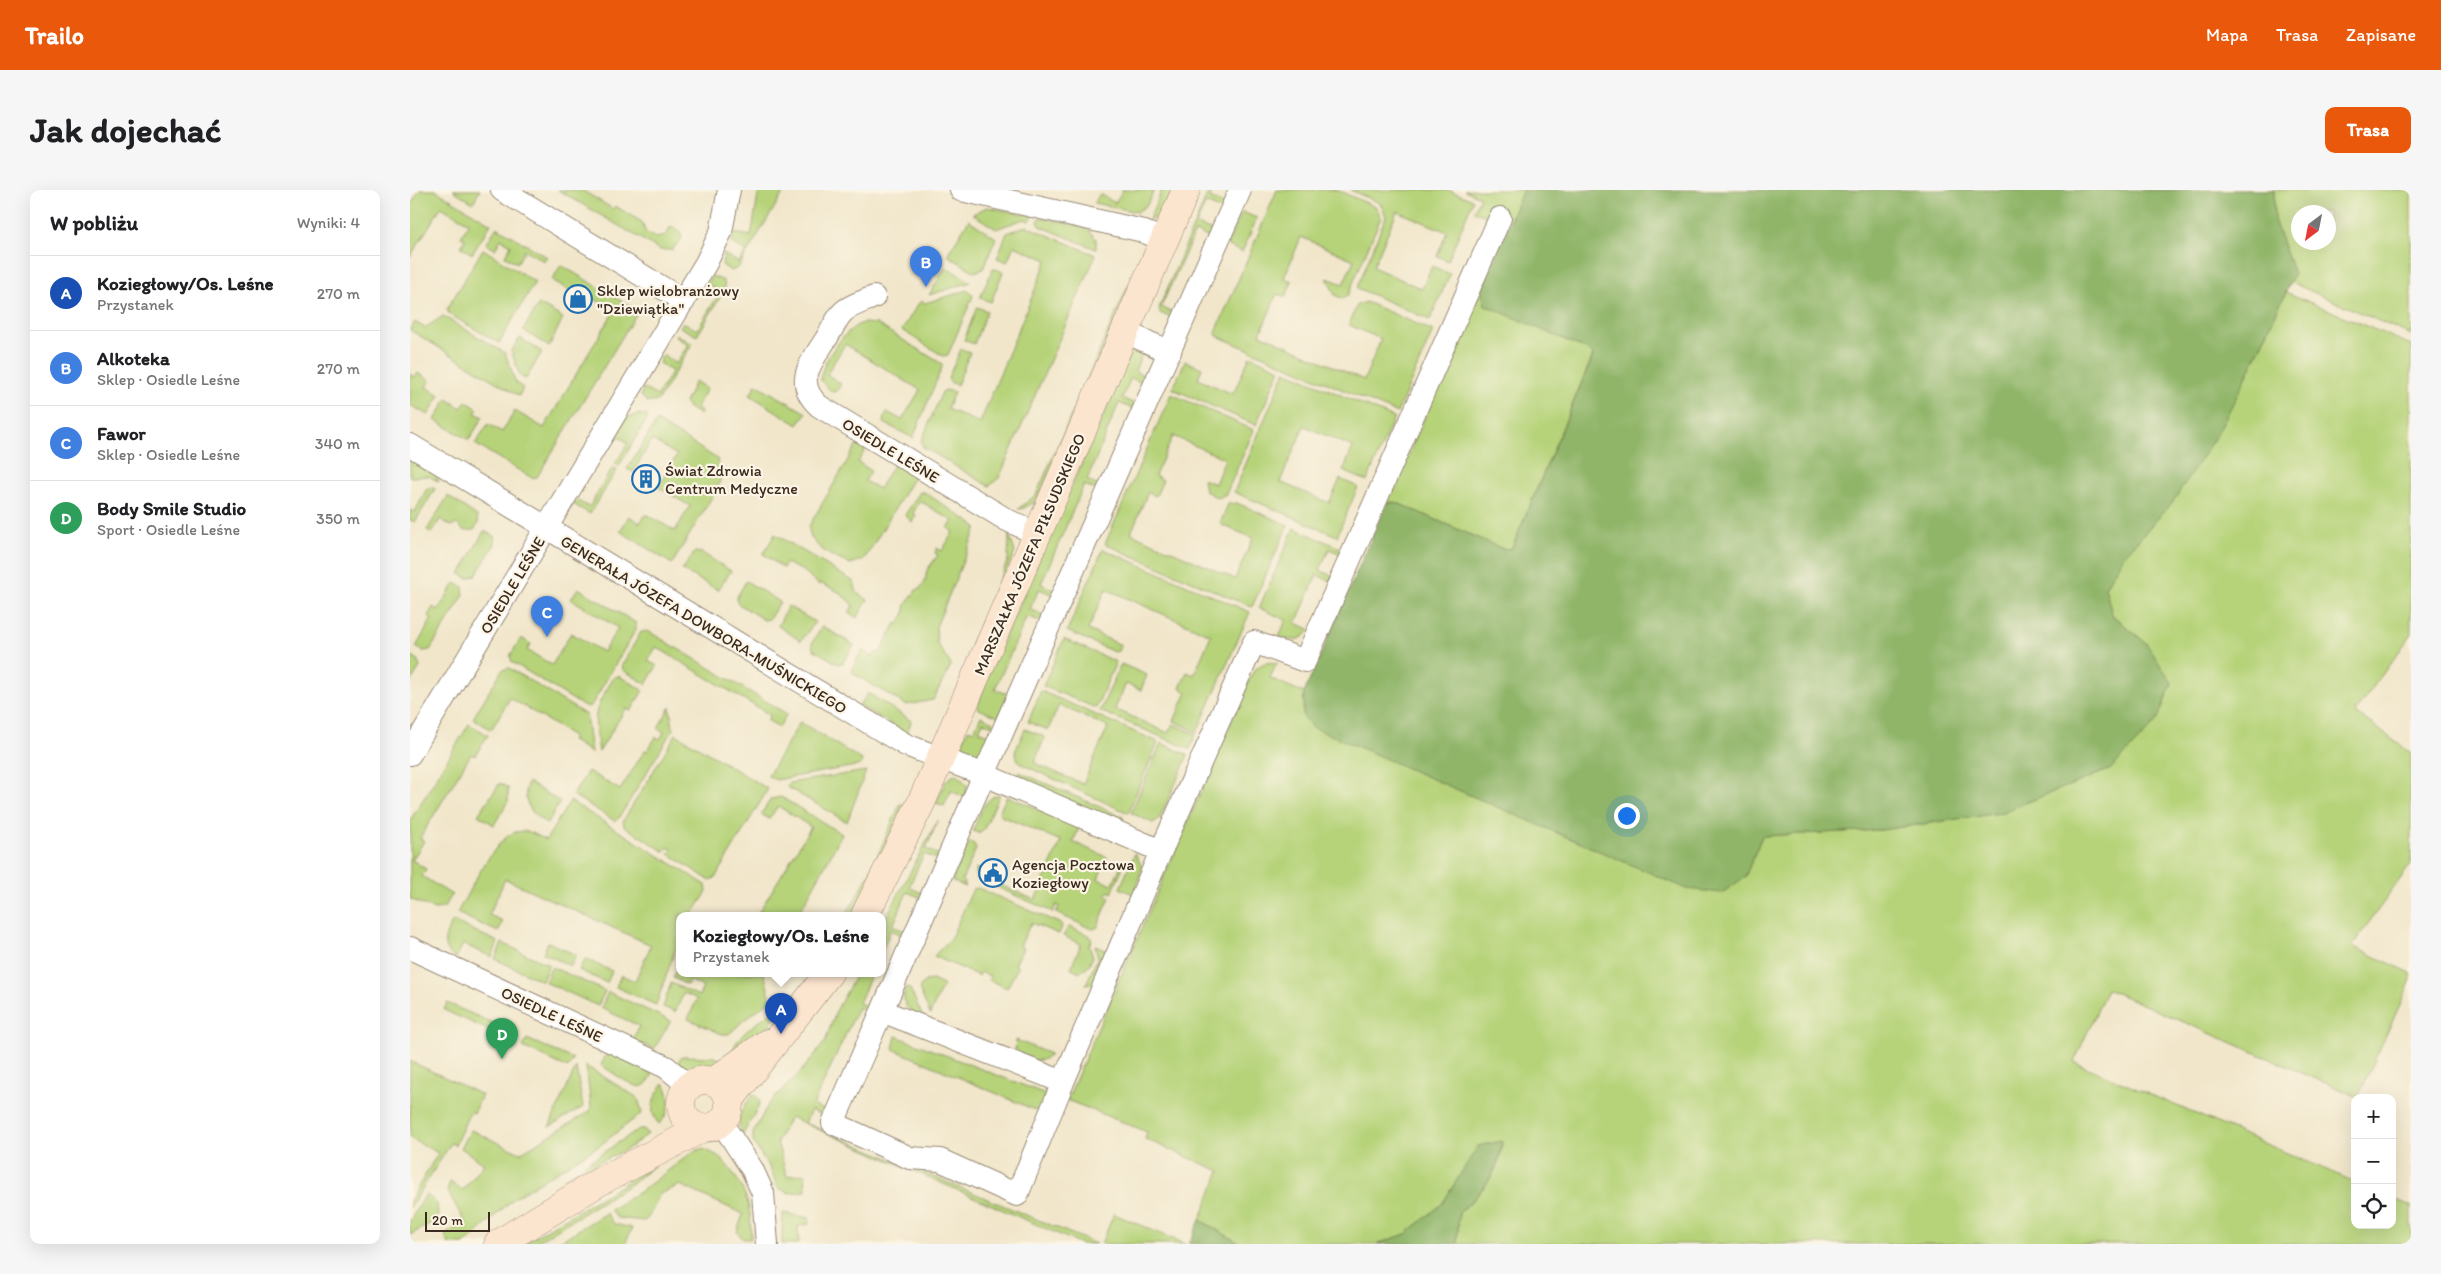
<!DOCTYPE html>
<html lang="pl">
<head>
<meta charset="utf-8">
<style>
  body { margin:0; font-family:Itim,sans-serif; background:#f6f6f6; color:#202124 }
  .controls { position:absolute; right:15px; bottom:15px; display:grid; overflow:hidden; border-radius:10px; box-shadow:0 5px 20px #0002 }
  .controls button { width:45px; height:45px; display:grid; place-items:center; padding:0; border:0; border-bottom:1px solid #e0e0e0; background:#fff; color:#202124; font:25px sans-serif }
  .compass { position:absolute; left:1881px; top:15px; width:45px; height:45px; border-radius:50%; background:#fff; box-shadow:0 5px 20px #0002; rotate:212deg }
  .scale { position:absolute; left:15px; bottom:12px; width:65px; box-sizing:border-box; padding-left:5px; border:2px solid #3b2a1e; border-top:0; font-size:14px; line-height:18px; white-space:nowrap; color:#3b2a1e; -webkit-text-stroke:4px #fcf5e5; paint-order:stroke }
  .you { position:absolute; left:1216px; top:625px; width:18px; height:18px; margin:-12px; border:4px solid #fff; border-radius:50%; background:#1a73e8; box-shadow:0 0 0 8px #1a73e833 }
  .badge { display:grid; place-items:center; width:32px; height:32px; border-radius:50%; background:#ea580c; color:#fff; font-size:16px; font-weight:700 }
  .pin { position:absolute; translate:-50% -41px; filter:drop-shadow(0 1px 2px #0008) }
  .pin::after { content:''; position:absolute; top:26px; width:18px; height:15px; background:inherit; clip-path:polygon(0 0,100% 0,50% 100%) }
  .popup { position:absolute; left:266px; top:722px; width:210px; height:65px; box-sizing:border-box; display:grid; place-content:center; border-radius:10px; background:#fff; filter:drop-shadow(0 1px 4px #0005); font-size:16px; white-space:nowrap; color:#757577 }
  .popup b { font-size:19px; color:#202124 }
  .popup::after { content:''; position:absolute; left:50%; top:100%; margin-left:-10px; border:10px solid transparent; border-top-color:#fff }
  .list { margin:0; padding:0; list-style:none }
  h2 { display:flex; justify-content:space-between; align-items:center; height:65px; margin:0; padding:0 20px; font-size:21px }
  h2 small { font-size:16px; font-weight:400; color:#757577 }
  .list li { display:grid; grid-template-columns:32px 1fr auto; gap:15px; align-items:center; box-sizing:border-box; height:75px; padding:0 20px; border-top:1px solid #e0e0e0 }
  .list b { display:block; font-size:19px; white-space:nowrap }
  .list p { margin:0; font-size:16px; white-space:nowrap; color:#757577 }
  .list em { font-size:16px; font-style:normal; color:#757577 }
  .icon { flex:none; width:28px; height:28px; fill:none; stroke:currentColor; stroke-width:2; stroke-linecap:round; stroke-linejoin:round }
  .map { position:relative; flex:none; width:2001px; height:1054px; overflow:hidden; border-radius:10px }
  header { display:flex; align-items:center; gap:30px; box-sizing:border-box; height:70px; padding:0 25px; background:#ea580c; color:#fff }
  header strong { font-size:24px }
  nav { display:flex; gap:28px; margin-inline-start:auto; font-size:18px }
  .intro { display:flex; align-items:center; justify-content:space-between; box-sizing:border-box; height:120px; padding:0 30px }
  h1 { margin:0; font-size:35px }
  .button { padding:12px 22px; border-radius:10px; background:#ea580c; color:#fff; font-size:18px; font-weight:700 }
  main { display:flex; gap:30px; padding:0 30px }
  aside { flex:1; background:#fff; border-radius:10px; box-shadow:0 5px 20px #0002 }
  .map>svg:first-child { display:block }
</style>
</head>
<body>
<header>
<strong>Trailo</strong>
<nav><a>Mapa</a><a>Trasa</a><a>Zapisane</a></nav>
</header>
<div class="intro"><h1>Jak dojechać</h1><a class="button">Trasa</a></div>
<main>
<aside>
<h2>W pobliżu<small>Wyniki: 4</small></h2>
<ul class="list">
<li><span class="badge" style="background:#1a4fb4">A</span><div><b>Koziegłowy/Os. Leśne</b><p>Przystanek</p></div><em>270 m</em></li>
<li><span class="badge" style="background:#3f7fe0">B</span><div><b>Alkoteka</b><p>Sklep · Osiedle Leśne</p></div><em>270 m</em></li>
<li><span class="badge" style="background:#3f7fe0">C</span><div><b>Fawor</b><p>Sklep · Osiedle Leśne</p></div><em>340 m</em></li>
<li><span class="badge" style="background:#2e9e5b">D</span><div><b>Body Smile Studio</b><p>Sport · Osiedle Leśne</p></div><em>350 m</em></li>
</ul>
</aside>
<div class="map">
<svg width="2001" height="1054" viewBox="0 0 2001 1054">
  <rect width="100%" height="100%" fill="#fcf5e5"/>
  <filter id="ink" filterUnits="userSpaceOnUse"><feTurbulence type="fractalNoise" baseFrequency=".02" numOctaves="2"/><feDisplacementMap in="SourceGraphic" scale="10" xChannelSelector="R" yChannelSelector="G"/><feConvolveMatrix kernelMatrix="1 2 1 2 8 2 1 2 1" color-interpolation-filters="sRGB"/></filter>
  <filter id="wash" filterUnits="userSpaceOnUse"><feTurbulence type="fractalNoise" baseFrequency=".0096" numOctaves="4" result="noise"/><feDisplacementMap in="SourceGraphic" scale="20" xChannelSelector="R" yChannelSelector="G"/><feGaussianBlur stdDeviation="1.12" result="paint"/><feColorMatrix in="noise" values="0 0 0 0 0 0 0 0 0 0 0 0 0 0 0 0 0 1.4 0 .05"/><feComposite in="paint" operator="in"/></filter>
  <g filter="url(#wash)">
    <rect width="100%" height="100%" fill="#f1e6ca"/>
    <path fill="#b6d379" stroke="#787e4c" fill-rule="evenodd" d="M10 0H25L81 34 62 64 51 57 55 49 51 47 59 33 31 17 0 67V16Z
      M43 0H70L63 13Z
      M148 0H172L203 19 205 16 232 32 236 43 247 48 256 45 261 36 270 41 272 48 262 60H250Z
      M349 0H375L328 78 321 81 312 75 314 64 329 73 336 61 321 52 324 43 341 46Z
      M713 0H744L737 15 727 22 684 13 690 4 705 13Z
      M752 0H763C757 13 754 26 739 30Z
      M799 0H803L800 8 814 14 811 20 796 13 786 34 802 41 800 48 785 42 751 117 766 124 764 129 750 123 749 118Z
      M867 0H927L966 17 971 27 938 105 933 109 925 105 917 88 933 94 944 70 891 47 874 88 882 91 876 107 867 104 850 144 954 190 971 149 939 135 947 115 956 112 1023 141 987 223 807 146 806 142Z
      M940 0H1038L1063 10 1038 71 1027 66 1037 42 987 21 963 77 1012 99 1022 76 1040 84 1020 130 947 98 976 26 970 13Z
      M1054 0H1113L1100 30 1080 28 1064 21 1070 7Z
      M1864 0H2001V145L1880 92 1884 84 1864 30ZM1888 22H1918V52H1888Z
      M577 17 624 26 619 31 614 29 586 39 563 24Z
      M832 22 847 28 832 62 817 55Z
      M630 27 677 38 686 49V59L630 36 628 32Z
      M559 30 586 48 573 79 565 82 537 65Z
      M616 36 686 65 589 288 579 296 513 257 511 252 532 202 536 200 544 202 537 219 570 233 637 70 604 56 597 72 587 68 597 43Z
      M87 37 137 67 134 71 115 60 107 73 95 66 101 55 91 49 85 59 76 54Z
      M73 59 125 92 89 153 39 124 37 119Z
      M151 75 228 121 127 287 122 288 65 254 78 234 92 242 105 221 134 238 204 121 170 100 167 105 142 90Z
      M536 77 561 92 519 105Z
      M583 78 593 82 581 112 570 108Z
      M302 86 314 91 315 99 287 146 270 137 273 132 287 140 310 102 297 93Z
      M718 96 720 97 627 311 614 318 608 319 626 305Z
      M558 100 563 106 538 165 533 166 492 140 508 114 512 111 515 113Z
      M1071 100 1178 160 1183 165 1102 358 1093 359 985 312 977 313Z
      M1876 102 2001 155V445L1945 522 2001 563V674L1942 756 2001 783V790L1948 907 1697 799 1664 872 1945 992V1035H1982V1008L2001 1016V1054H1047L1049 1023C1071 1003 1091 982 1092 952L1068 956 1032 1014 996 1044 967 1054H831L790 1030 810 981 735 949 737 942 657 910 843 482C850 474 855 471 867 473L860 488 894 503 893 526 1335 687 1352 646 1471 640 1590 623 1701 579 1736 453 1702 425 1695 397 1713 367 1764 310 1836 188Z
      M129 114 153 128 139 157 113 140Z
      M567 117 577 121 564 154 554 150Z
      M33 126 95 163 106 193 113 198 109 206 0 140 5 132 15 138Z
      M454 133 467 134 532 174V177L503 248 474 233 473 229 477 222 492 230 510 200 435 154 417 184 431 194 427 201 422 202 411 191C409 175 437 135 454 133Z
      M266 144 282 154 249 209 245 212H237L231 206 233 198 247 206 262 181 249 173 253 165 266 174 278 155 265 146Z
      M110 148 132 162 116 189 110 186 101 161Z
      M551 159 560 162 547 195 540 192 538 188Z
      M728 161H733L725 181 738 188 735 194 721 188 712 208 727 215 725 220 709 213 677 290 691 297 689 301 674 295 631 394 646 401 644 405 629 399 620 419 635 426 632 432 617 426 585 499 600 505 590 528 567 518 579 483 720 164Z
      M840 166 870 179 846 235 763 199 775 171 792 178 788 189 823 204Z
      M875 181 984 228 957 291 933 281 943 257 894 236 870 292 919 313 930 289 948 297 927 346 824 302Z
      M8 183 20 190 16 197 30 205 18 225 0 215V184L5 187Z
      M285 191 297 199 286 218 292 222 290 225 278 217 275 213Z
      M346 194 396 223 388 235 340 205Z
      M761 204 844 240 816 304 808 308 795 301 793 289 805 294 815 269 763 246 745 286 753 290 746 306 738 302 721 343 825 389 843 348 810 334 818 314 827 313 878 335 842 417 695 354Z
      M37 209 51 218 56 211 68 219 65 223 73 227 59 250 25 230Z
      M229 224 237 226V229L209 276 205 274 218 253 205 244 216 228Z
      M247 231 307 269 311 287 308 297 262 374 210 341 219 326 230 333 236 324 265 341 280 316 248 297 267 265 242 250 223 282 217 279Z
      M454 253 458 255 448 272 461 281 455 291 469 299 485 272 502 283 504 287 457 365 453 370 440 374C424 368 398 356 399 336L446 256Z
      M0 267 26 283 29 292 19 286 0 287Z
      M203 277 207 280 180 324 163 314 166 310 179 317Z
      M22 297 25 299 5 332 0 330V320L5 322 16 300Z
      M510 302H514L567 337 526 437 527 453 541 475 523 510 496 515 444 484 442 479 452 460 462 467 466 462 469 464 486 433 488 434 494 425 496 414 507 399 509 400 515 391 517 380 528 365 525 363 527 358 532 361 543 342 538 338 543 331 510 311 503 323 506 325 502 332 495 325Z
      M38 306 67 326 68 334 64 340 54 341 47 334 41 336 30 329 22 343 17 340Z
      M884 338 935 360 934 365 919 359 910 380 924 387 922 392 907 385 886 433 901 440C891 451 883 452 869 447L876 430 849 418Z
      M74 341 84 346 85 354 66 385 58 388 50 384Z
      M365 344 444 392 447 403 458 410 447 428 439 423 443 415 429 402 410 393 409 395 395 382 376 373 373 378 353 364Z
      M599 344 605 362 566 451 561 455 598 370Z
      M693 359 840 422 787 542 764 531 777 502 770 498 777 482 784 485 801 445 696 399 678 440 711 455 708 461 704 462 657 441Z
      M285 362 292 363 321 381 308 400 272 380Z
      M336 391 370 412 359 429 354 430 327 413V407Z
      M45 393 53 397 54 405 20 460 13 461 6 457 22 429 18 426 23 417 28 420Z
      M168 398 226 433V439L181 516 175 517 102 472 100 466 111 448 121 454 117 460 142 475 161 443 193 462 208 438 161 409Z
      M378 416 405 432 391 451 368 436Z
      M412 436 444 455 433 473 428 474 403 459 402 453Z
      M238 441 377 524 369 537 357 530 360 525 246 457 238 471 247 476 236 494 213 480 212 475 231 442Z
      M654 449 706 472 686 518 633 496Z
      M0 465 7 469 10 477 0 493Z
      M711 474 737 485 731 500 716 494 705 519 758 543 763 534 786 544 780 559 690 521Z
      M99 478 176 525 181 563 161 550 163 546 100 508 81 540 63 528 92 480Z
      M209 486 233 500 221 521 216 518 189 562C183 520 183 523 204 487Z
      M631 501 748 552 718 623 609 573 605 562 615 539 635 547 624 573 673 594 698 537 649 515 638 540 618 532Z
      M458 503 500 530 501 532 497 543 449 516Z
      M260 517 263 539 209 628 205 631 163 605 178 581 210 600 235 560 237 561 246 547 250 549 254 542 248 538Z
      M571 526 583 532 582 536 573 532 569 541 580 546 573 563 562 567 556 566C549 557 554 549 558 539L564 541Z
      M390 532 452 570 451 575 366 590 358 586Z
      M59 534 78 545 65 566 61 564 10 648 14 651 2 670 16 679 12 686 42 705 34 718 24 719 0 709V631Z
      M266 544 358 599 305 688 299 690 259 664 262 659 258 657 255 662 214 636 213 631Z
      M751 553 778 565 750 628 743 633 721 623Z
      M456 581 437 632 377 597 379 593Z
      M609 582 713 627 711 633 606 588Z
      M544 585 549 586 557 595 556 608 541 601 534 616 526 613 536 591Z
      M118 592 150 612 137 634C121 624 111 611 118 592Z
      M90 593 98 598V611L84 635 68 625Z
      M590 604 574 639 569 643 563 641C569 627 573 608 590 604Z
      M597 606 670 636 663 652 697 667 688 689 702 695 711 675 712 680 702 703 698 701 696 705 700 707 687 738 682 739 646 723 649 716 646 715 643 722 566 688V678L576 683 574 688 625 710 651 651 591 626 589 622Z
      M371 607 432 644 388 725H347L401 637 368 616 359 629 351 624 361 609Z
      M160 611 296 695 297 702 282 725H270V746L246 815 206 797 211 785 225 791 241 755 95 689 79 725 93 731 88 742 47 723C58 704 85 647 106 642 118 639 126 645 136 650Z
      M490 614H493C480 653 461 690 441 725H436L461 681Z
      M528 630 516 659 531 666 529 670 514 664 499 697 514 704 512 708 497 702 483 736 498 742 496 747 481 740 472 760V735Z
      M559 652 564 654 566 659 552 690 556 697 542 691Z
      M725 663 732 677 725 705 710 698Z
      M568 698 651 734 652 737 649 744 621 733 610 756 613 758 605 775 608 777 597 798 579 790 580 786 571 782 569 786 524 766 541 748 563 699Z
      M43 731 88 752 82 767 53 754 46 768C29 760 34 745 43 731Z
      M659 737 679 745 682 750 679 755 683 767 677 778 670 782 661 778 671 754 653 746Z
      M138 752 166 765 161 776 133 763Z
      M92 753 139 775 132 791 85 769Z
      M685 756 700 762 683 795 676 794 688 767Z
      M175 769 202 781 197 793 169 780Z
      M270 769V783H354L361 810 334 830 319 844H312L278 829 287 809 274 803 265 822 253 817 261 793 289 806 293 797 279 790 277 795 263 788Z
      M142 777 195 801 188 816 135 792Z
      M447 783H462L449 813 464 820 463 823 448 818 403 915 418 922 416 927 401 920 395 933 686 1054H671L380 927 367 952 377 986 395 984 396 1001 379 1003 368 998 360 978 343 952V943L359 913 389 884 415 852 426 821Z
      M523 790 533 795 520 824 509 799 515 791Z
      M496 797 500 799 514 829C499 821 489 815 496 797Z
      M198 802 261 831 244 859 223 850 229 836 191 818Z
      M37 813 94 838 91 846 34 820Z
      M364 820C366 840 340 853 325 865L323 862C321 849 355 827 364 820Z
      M486 846 633 903 637 905 634 924 483 859Z
      M117 849 163 869 158 878 113 857Z
      M606 850 640 864C630 877 616 866 605 861Z
      M198 861 243 884C240 888 238 894 233 896 225 900 199 880 191 875Z
      M272 866 304 867 311 870C295 882 285 887 268 872Z
      M0 871 72 905 64 923 60 922 45 955 41 953 0 1018V1011L28 963 0 948Z
      M176 876 228 908 232 923 193 953 104 1008 55 1054H39L35 1045 55 1032 37 1000 40 992 53 1000 74 974 51 958 61 940 110 963 179 922 181 917Z
      M166 877 173 917 139 937Z
      M254 893C262 908 261 922 249 934 237 921 244 906 254 893Z
      M344 904 349 909 350 914 332 946C325 928 332 918 344 904Z
      M229 939H234L238 944 216 960 153 989Z
      M291 959C312 961 333 994 338 1014 341 1025 341 1038 341 1049H333L327 1042 333 1024 270 995 250 1004 238 1028 234 1031 207 1028 200 1020 231 1001 284 961Z
      M245 975 224 992 123 1054H113Z
      M16 1004 27 1014 28 1026 23 1032 0 1045V1030Z
      M196 1023 204 1034 222 1038 215 1054H145Z
      M373 1023 399 1028V1034L388 1036 389 1054H372Z
      M704 1024 775 1054H691Z"/>
    <path fill="#90b569" stroke="#667044" d="M1113 0H1864V30L1884 84 1836 188 1807 244 1764 310 1713 367 1695 397 1702 425 1736 453 1762 493 1747 531 1701 579 1590 623 1471 640 1352 646 1335 687 1312 703 1277 699 902 537 893 526 894 503 977 313 985 312 1093 359 1102 358 1181 171 1183 165 1178 160 1075 115 1071 100Z
      M1092 951C1087 987 1074 999 1049 1023L1047 1054H967L996 1044 1032 1014 1068 956Z
      M790 1030 831 1054H779Z"/>
  </g>
  <g filter="url(#ink)">
    <g fill="none" stroke-linecap="round" stroke-linejoin="round">
      <defs>
        <path id="street" d="M92 0 274 111
          M551 0 729 40 755 50
          M464 107C455 111 440 115 433 122 426 129 422 140 416 149 401 173 383 192 409 216L597 330 627 344
          M715 142 760 162
          M0 255 496 555 575 585 751 661 653 892 472 821 596 534 830 0
          M0 564 296 73 311 42 319 0
          M751 661 844 452 895 471 1090 28
          M0 758 256 877 279 896
          M472 821 423 933 500 968 530 970 607 1005 653 892
          M311 932 342 979 353 1003 357 1054"/>
        <path id="secondary" d="M455 725 511 613 776 0
          M271 914a24 24 0 1 1 48 0a24 24 0 1 1-48 0Z
          M303 892 357 853
          M319 911 419 783
          M88 1054 189 992 293 938"/>
      </defs>
      <use href="#street" stroke="#968874" stroke-width="24"/>
      <use href="#secondary" stroke="#968874" stroke-width="29"/>
      <use href="#street" stroke="#fff" stroke-width="22"/>
      <use href="#secondary" stroke="#fce5cf" stroke-width="28"/>
    </g>
  </g>
  <defs>
    <symbol id="shop-ring" viewBox="-11 -11 22 22"><circle r="9.5" fill="#fcf5e5" stroke="#1f6fb2" stroke-width="1.5"/><path d="M-5-2.5h2.3a2.7 3.5 0 0 1 5.4 0H5L5.5 6h-11ZM-1.5-2.5h3a1.5 2.3 0 0 0-3 0Z" fill="#1f6fb2"/></symbol>
    <symbol id="building-ring" viewBox="-11 -11 22 22"><circle r="9.5" fill="#fcf5e5" stroke="#1f6fb2" stroke-width="1.5"/><path d="M-4-6H4V6H1V3H-1V6H-4ZM-2.5-4.3h1.7v1.8h-1.7ZM.8-4.3h1.7v1.8H.8ZM-2.5-1h1.7V.8h-1.7ZM.8-1h1.7V.8H.8Z" fill="#1f6fb2"/></symbol>
    <symbol id="civic-ring" viewBox="-11 -11 22 22"><circle r="9.5" fill="#fcf5e5" stroke="#1f6fb2" stroke-width="1.5"/><path d="M-.6-6.5H3V-4.5H.6V-3L4-1V1h2V6H-6V1h2V-1L-.6-3ZM-1.2 2.5V6h2.4V2.5Z" fill="#1f6fb2"/></symbol>
  </defs>
  <g fill-rule="evenodd">
    <use href="#shop-ring" x="152" y="93" width="32" height="32"/>
    <use href="#building-ring" x="220" y="273" width="32" height="32"/>
    <use href="#civic-ring" x="567" y="667" width="32" height="32"/>
  </g>
  <g text-anchor="middle" stroke-width="4.5" stroke-linejoin="round" paint-order="stroke">
    <g font-size="16" fill="#3b2a1e" stroke="#fcf5e5" text-anchor="start">
      <text x="187" y="106">Sklep wielobranżowy<tspan x="187" dy="18">"Dziewiątka"</tspan></text>
      <text x="255" y="286">Świat Zdrowia<tspan x="255" dy="18">Centrum Medyczne</tspan></text>
      <text x="602" y="680">Agencja Pocztowa<tspan x="602" dy="18">Koziegłowy</tspan></text>
    </g>
    <g font-size="16" fill="#3b2a1e" stroke="#fcf5e5">
      <text transform="translate(481 260) rotate(31)" y="6">OSIEDLE LEŚNE</text>
      <text transform="translate(619 364) rotate(-67)" y="6">MARSZAŁKA JÓZEFA PIŁSUDSKIEGO</text>
      <text transform="translate(102 395) rotate(-59)" y="6">OSIEDLE LEŚNE</text>
      <text transform="translate(294 434) rotate(31)" y="6">GENERAŁA JÓZEFA DOWBORA-MUŚNICKIEGO</text>
      <text transform="translate(142 824) rotate(25)" y="6">OSIEDLE LEŚNE</text>
    </g>
  </g>
</svg>
<div class="controls">
<button>+</button>
<button>−</button>
<button><svg class="icon" aria-label="locate" viewBox="0 0 24 24"><circle cx="12" cy="12" r="6"/><path d="M12 2v4M12 18v4M2 12h4M18 12h4"/></svg></button>
</div>
<svg class="compass" viewBox="-18 -18 36 36"><path d="M0-13l5 13h-10z" fill="#e53935"/><path d="M0 13l5-13h-10z" fill="#757577"/></svg>
<div class="scale">20 m</div>
<div class="you"></div>
<div class="pin badge" style="left:371px;top:844px;background:#1a4fb4">A</div>
<div class="popup"><b>Koziegłowy/Os. Leśne</b>Przystanek</div>
<div class="pin badge" style="left:516px;top:97px;background:#3f7fe0">B</div>
<div class="pin badge" style="left:137px;top:447px;background:#3f7fe0">C</div>
<div class="pin badge" style="left:92px;top:869px;background:#2e9e5b">D</div>
</div>
</main>
</body>
</html>
